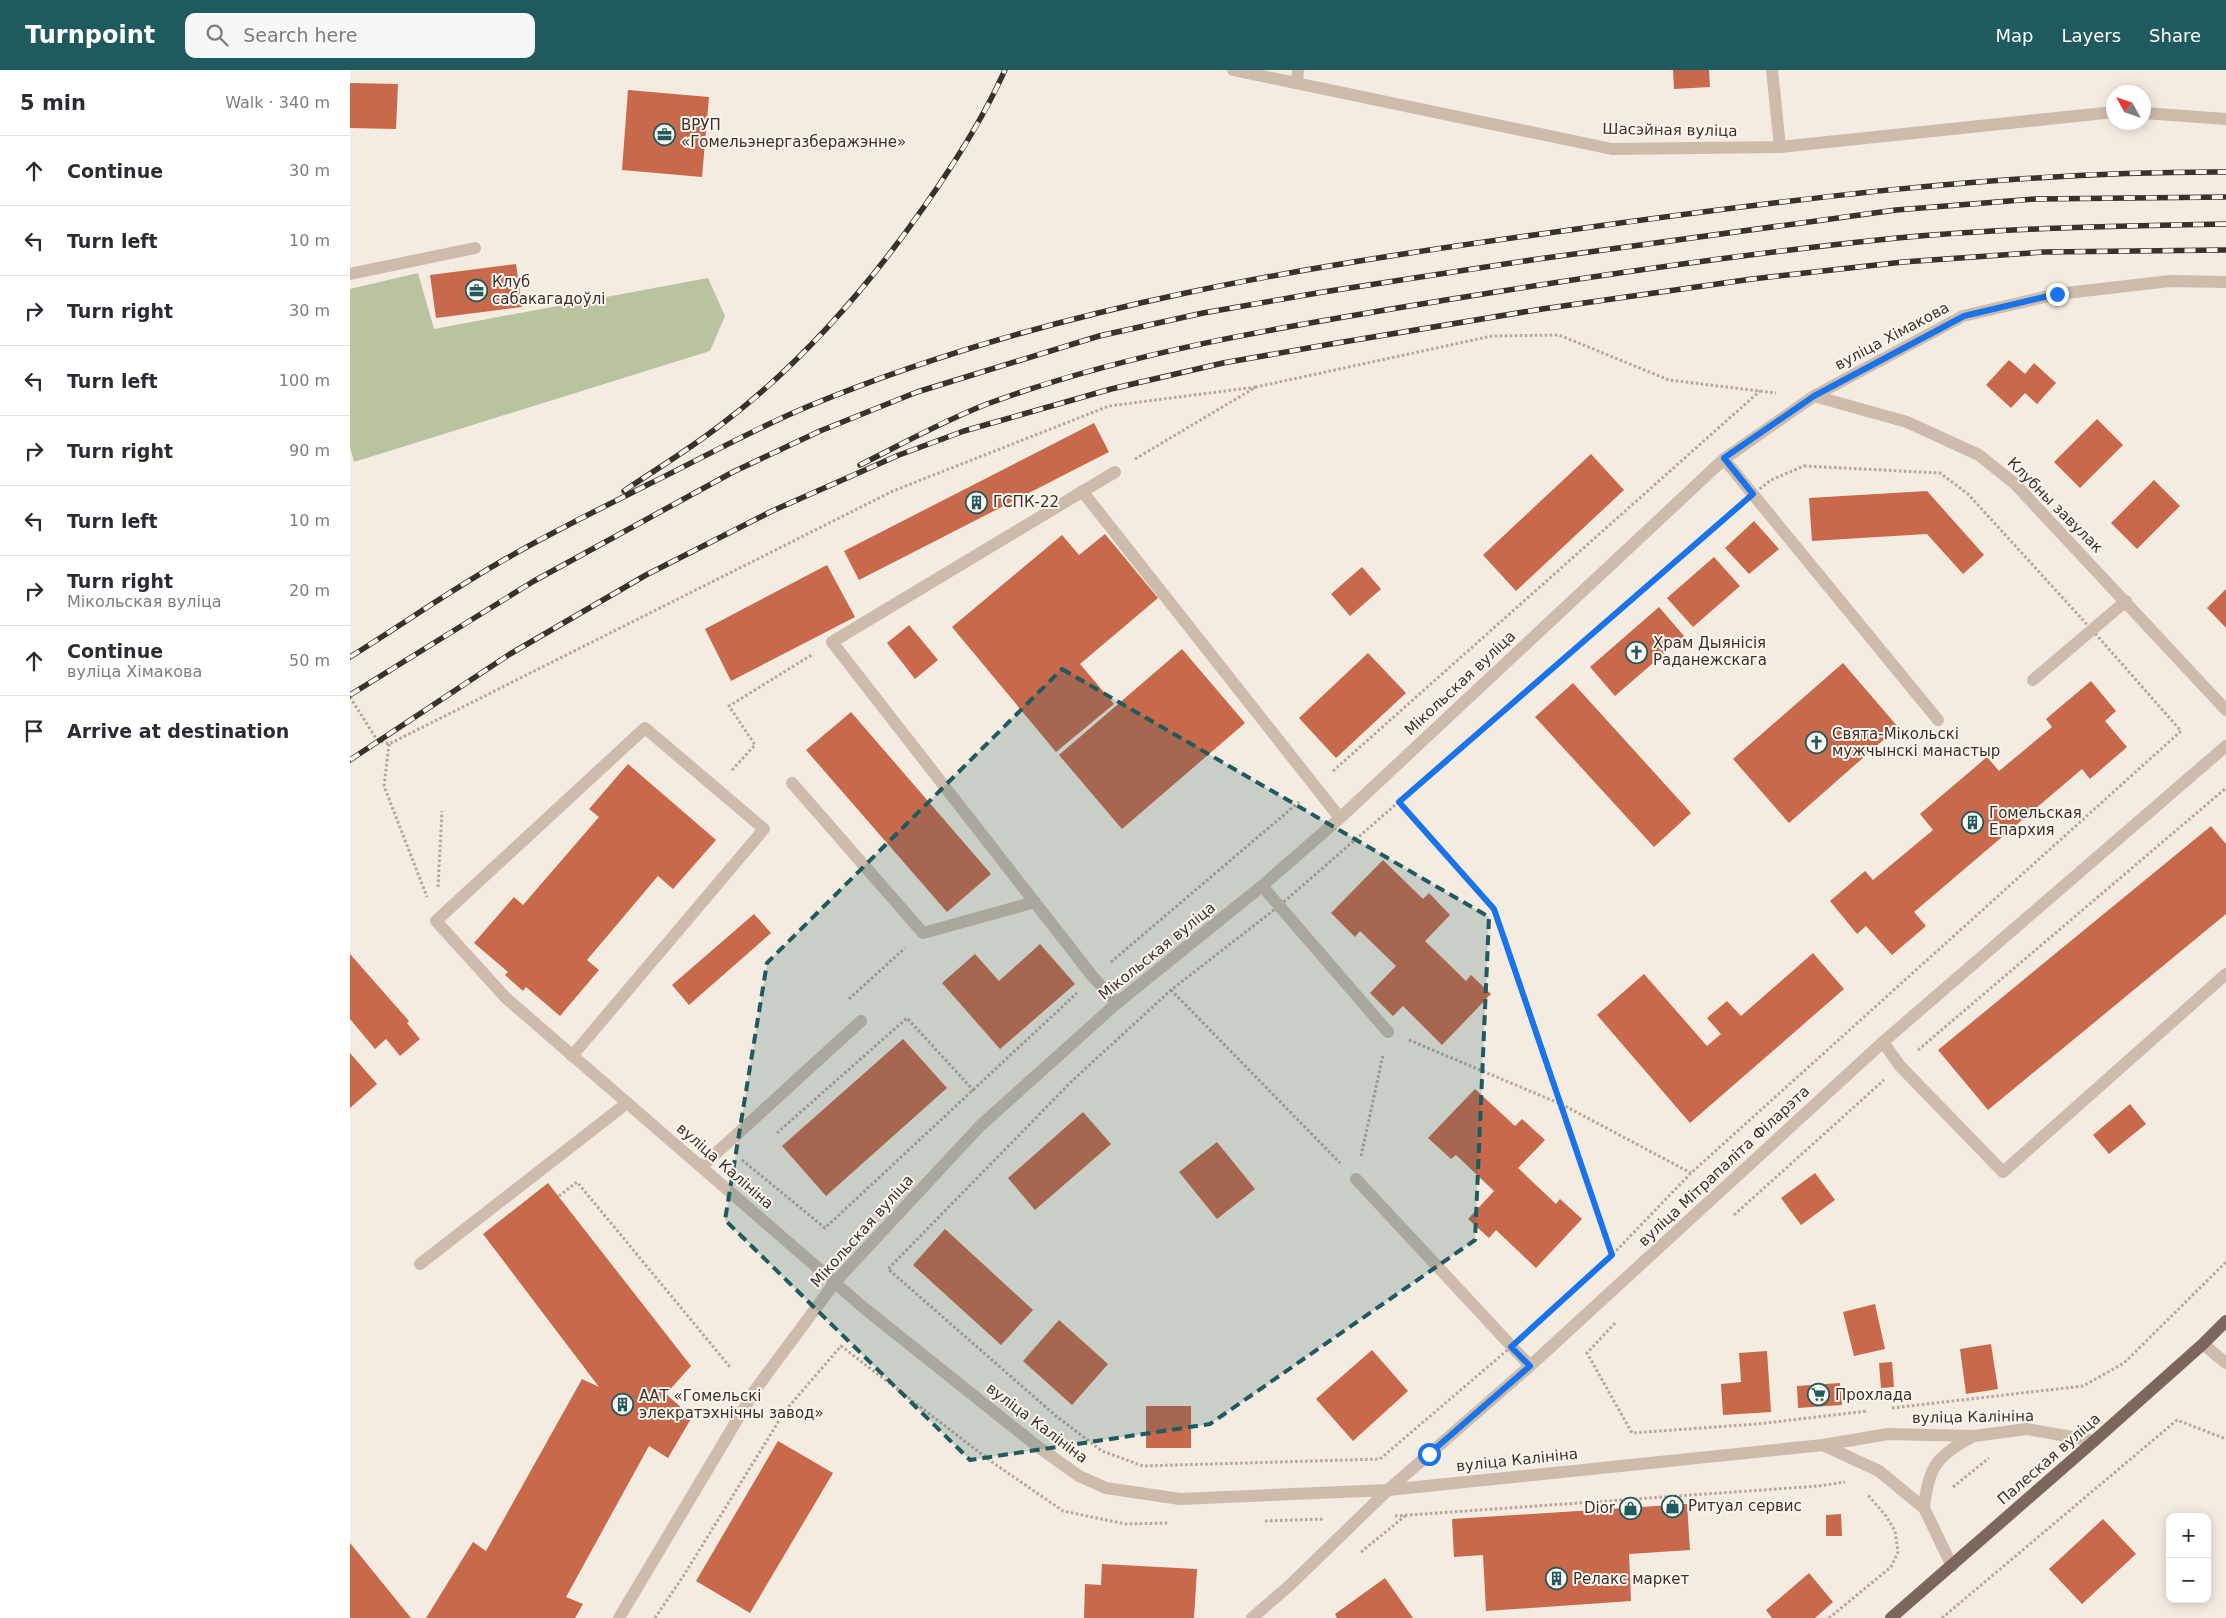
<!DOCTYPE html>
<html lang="en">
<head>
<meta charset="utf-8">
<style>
  body { margin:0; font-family:"DejaVu Sans",sans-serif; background:#f7f7f7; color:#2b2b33 }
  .controls { position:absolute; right:15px; bottom:15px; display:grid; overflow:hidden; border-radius:10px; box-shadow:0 2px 12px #0003 }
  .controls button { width:45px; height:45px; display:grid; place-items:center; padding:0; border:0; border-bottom:1px solid #e1e1e2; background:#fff; color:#2b2b33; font:25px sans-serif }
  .compass { position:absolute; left:1756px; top:15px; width:45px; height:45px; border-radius:50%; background:#fff; box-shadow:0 2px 12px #0003; rotate:310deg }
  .stop { position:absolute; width:15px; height:15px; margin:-11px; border:4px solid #1a73e8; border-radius:50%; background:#fff }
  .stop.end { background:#1a73e8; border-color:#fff; box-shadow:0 1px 5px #0008 }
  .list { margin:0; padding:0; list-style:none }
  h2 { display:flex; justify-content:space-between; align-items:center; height:65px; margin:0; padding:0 20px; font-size:21px }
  h2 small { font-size:16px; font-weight:400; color:#7c7c81 }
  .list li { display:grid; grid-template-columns:32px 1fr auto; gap:15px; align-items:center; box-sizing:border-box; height:70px; padding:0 20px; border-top:1px solid #e1e1e2 }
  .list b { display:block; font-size:19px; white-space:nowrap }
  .list p { margin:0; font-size:16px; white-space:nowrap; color:#7c7c81 }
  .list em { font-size:16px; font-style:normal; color:#7c7c81 }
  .icon { flex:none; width:28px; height:28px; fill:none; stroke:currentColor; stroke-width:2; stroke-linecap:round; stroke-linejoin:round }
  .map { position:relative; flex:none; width:1876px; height:1548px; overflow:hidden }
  header { display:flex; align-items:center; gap:30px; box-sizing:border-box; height:70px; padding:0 25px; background:#1f5a5e; color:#fff }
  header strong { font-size:24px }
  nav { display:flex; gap:28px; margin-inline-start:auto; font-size:18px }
  .search { width:350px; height:45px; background:#f7f7f7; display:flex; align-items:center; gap:12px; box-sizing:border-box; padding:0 18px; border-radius:10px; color:#7c7c81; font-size:19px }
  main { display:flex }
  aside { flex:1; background:#fff }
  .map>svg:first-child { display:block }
</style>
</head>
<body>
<header>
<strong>Turnpoint</strong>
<div class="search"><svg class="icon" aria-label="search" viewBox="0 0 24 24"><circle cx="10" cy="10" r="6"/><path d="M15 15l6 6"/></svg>Search here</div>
<nav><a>Map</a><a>Layers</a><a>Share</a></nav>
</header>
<main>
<aside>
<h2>5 min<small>Walk · 340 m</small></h2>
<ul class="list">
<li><svg class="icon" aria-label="ahead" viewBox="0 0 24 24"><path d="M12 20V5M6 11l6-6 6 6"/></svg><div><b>Continue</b></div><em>30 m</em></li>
<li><svg class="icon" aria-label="left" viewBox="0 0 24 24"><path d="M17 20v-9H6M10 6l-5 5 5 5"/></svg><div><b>Turn left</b></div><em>10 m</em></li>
<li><svg class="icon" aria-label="right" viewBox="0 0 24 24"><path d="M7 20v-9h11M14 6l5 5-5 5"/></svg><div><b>Turn right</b></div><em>30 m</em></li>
<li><svg class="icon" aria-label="left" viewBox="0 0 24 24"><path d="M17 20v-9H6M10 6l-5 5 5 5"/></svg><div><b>Turn left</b></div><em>100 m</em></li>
<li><svg class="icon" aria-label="right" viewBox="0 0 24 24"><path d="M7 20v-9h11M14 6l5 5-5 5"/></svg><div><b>Turn right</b></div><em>90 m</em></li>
<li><svg class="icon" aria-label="left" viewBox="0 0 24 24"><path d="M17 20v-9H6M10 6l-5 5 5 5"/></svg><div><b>Turn left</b></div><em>10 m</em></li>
<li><svg class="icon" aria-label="right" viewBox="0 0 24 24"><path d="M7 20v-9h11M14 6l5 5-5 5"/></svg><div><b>Turn right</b><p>Мікольская вуліца</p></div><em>20 m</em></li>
<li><svg class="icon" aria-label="ahead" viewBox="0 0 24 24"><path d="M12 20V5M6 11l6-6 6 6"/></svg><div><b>Continue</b><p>вуліца Хімакова</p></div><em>50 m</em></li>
<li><svg class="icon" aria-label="arrive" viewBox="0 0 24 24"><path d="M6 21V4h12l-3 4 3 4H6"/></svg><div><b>Arrive at destination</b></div></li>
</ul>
</aside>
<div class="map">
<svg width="1876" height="1548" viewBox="0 0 1876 1548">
  <rect width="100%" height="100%" fill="#f4ebe1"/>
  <path fill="#b8c4a0" d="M68 203 84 259 358 208 375 246 360 281 4 392 0 377V219Z"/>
  <path fill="#c8694b" d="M1323 0H1359L1360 17 1324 19Z
    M0 13 48 14 46 59 0 58Z
    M278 20 359 27 352 107 272 100Z
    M166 194 172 237 86 248 80 205Z
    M1659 290 1675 304 1684 293 1706 313 1687 334 1675 323 1661 338 1636 315Z
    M1747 349 1773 375 1730 418 1704 392Z
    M744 353 759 382 509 510 494 481Z
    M1241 384 1274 420 1166 521 1133 485Z
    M1804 410 1830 436 1787 479 1761 453Z
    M1577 421 1634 485 1613 504 1577 464 1462 471 1459 428Z
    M1404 451 1429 479 1399 504 1375 478Z
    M755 464 808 528 730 594 764 634 706 682 602 557 712 465 729 485Z
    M1364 487 1390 516 1343 557 1317 528Z
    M477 495 505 547 381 611 355 559Z
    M1012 497 1031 519 1000 546 981 524Z
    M1876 519V558L1857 538Z
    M1309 537 1334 566 1265 626 1240 597Z
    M559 555 588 590 565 609 537 573Z
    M832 579 895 653 772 759 709 685Z
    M1018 583 1056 623 986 688 949 648Z
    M1493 593 1548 657 1439 753 1383 689Z
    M1741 611 1766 641 1755 651 1777 677 1740 709 1732 699 1564 842 1576 856 1542 885 1516 856 1507 864 1480 831 1515 801 1523 810 1583 760 1570 744 1637 687 1649 701 1702 657 1696 649Z
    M1223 613 1341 743 1304 777 1185 647Z
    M501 642 641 804 597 842 456 680Z
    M278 694 366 770 323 819 308 806 237 890 249 900 210 946 176 917 173 921 155 905 158 902 124 873 164 827 173 835 249 747 239 739Z
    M1861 756 1876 774V844L1638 1040 1588 980Z
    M1033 790 1073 829 1079 823 1100 845 1075 871 1116 911 1121 905 1141 924 1092 975 1053 936 1043 946 1020 923 1046 896 1010 861 1005 867 981 843Z
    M404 844 421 863 339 935 322 915Z
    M690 874 725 914 650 979 592 913 625 884 649 911Z
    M1463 883 1494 919 1340 1053 1247 945 1294 904 1357 976 1371 964 1357 948 1377 931 1391 946Z
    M0 884 59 951 57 953 70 969 50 986 36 969 25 979 0 949Z
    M553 969 597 1018 476 1126 432 1076Z
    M0 983 27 1014 0 1038Z
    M1125 1019 1165 1056 1172 1049 1195 1070 1168 1098 1206 1134 1210 1129 1232 1149 1186 1198 1146 1160 1139 1168 1118 1149 1144 1121 1106 1085 1101 1089 1078 1068Z
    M1780 1034 1796 1054 1759 1084 1743 1065Z
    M733 1042 761 1074 685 1140 658 1108Z
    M867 1072 905 1119 867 1149 829 1102Z
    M1465 1103 1485 1130 1451 1155 1431 1128Z
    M198 1113 341 1296 316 1324 342 1347 318 1388 299 1376 216 1527 233 1534 225 1548H76L123 1472 136 1481 232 1309 249 1317 133 1164Z
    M595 1159 683 1240 651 1275 563 1195Z
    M1525 1234 1535 1279 1504 1286 1493 1242Z
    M709 1250 758 1294 722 1335 673 1291Z
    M1641 1274 1648 1319 1616 1324 1610 1279Z
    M1022 1280 1058 1321 1003 1371 966 1329Z
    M1417 1281 1421 1342 1373 1345 1371 1314 1391 1312 1389 1283Z
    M1542 1292 1544 1317 1531 1318 1529 1293Z
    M1490 1313 1492 1335 1448 1338 1447 1316Z
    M796 1336H841V1378H796Z
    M428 1371 483 1403 400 1543 346 1511Z
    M1337 1434 1340 1480 1279 1484 1281 1531 1136 1541 1133 1485 1104 1487 1102 1449Z
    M1491 1444 1492 1466H1476V1445Z
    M1753 1449 1786 1484 1732 1534 1699 1499Z
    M0 1473 61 1548H0Z
    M752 1494 847 1499 844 1548H734L735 1514 751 1515Z
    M1459 1503 1483 1532 1465 1548H1422L1416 1540Z
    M1035 1508 1063 1548H987L985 1544Z"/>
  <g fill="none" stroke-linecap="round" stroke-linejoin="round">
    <path stroke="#b9a596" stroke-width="3" stroke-dasharray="2.5 2.5" stroke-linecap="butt" d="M785 389 906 317 1142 266 1209 265 1319 310 1426 323
      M1454 396 1590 403 1618 424 1742 560 1831 661 1341 1103 1262 1185 1161 1277 1030 1389 793 1396 752 1381 706 1346 538 1199 722 1011 821 920 929 836 1403 424 1421 410Z
      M0 627 27 670 39 674 543 421 759 336 906 317
      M39 674 34 716 77 827
      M382 700 405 675 379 636 463 584
      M983 701 1410 321
      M1049 732 1144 839 1262 1185
      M88 817 92 741
      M761 892 949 732
      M821 920 990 1093
      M499 929 555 878
      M1059 970 1213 1035 1341 1103
      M1568 980 1876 718
      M427 1063 557 948 624 1021
      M1011 1086 1033 985
      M392 1090 475 1158 727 923
      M209 1126 227 1112 380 1297
      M1384 1145 1534 1010
      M1265 1253 1237 1283 1282 1363 1407 1354 1518 1341
      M1542 1338 1733 1316 1774 1293 1876 1192
      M1603 1417 1639 1388
      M1045 1446 1469 1416 1495 1412
      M915 1451 974 1449
      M1011 1482 1055 1446
      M305 1548 334 1505 435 1341 491 1276 642 1392 713 1441 776 1454 819 1453
      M1479 1548 1541 1497 1548 1482 1545 1461 1536 1446 1517 1424
      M1592 1548 1827 1350 1876 1369"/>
    <path stroke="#cdbbac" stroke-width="12" d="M883 0 1262 79 1430 77 1764 42
      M1422 0 1430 77
      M947 13 948 0
      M1794 43 1876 49
      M0 204 125 178
      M1464 326 1557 352 1629 385 1665 414 1876 640
      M1374 389 1588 650
      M765 402 482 572 743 907 767 933
      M732 421 990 748
      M1683 610 1776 531
      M442 713 573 863 685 832
      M912 816 1038 962
      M1533 972 1550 996 1653 1102 1876 904
      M222 986 414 759 295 658 86 851 156 928 514 1238 687 1376 729 1406 756 1418 830 1429 1038 1420 1473 1375 1538 1364 1624 1366 1677 1359 1744 1371
      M351 1097 511 951
      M1006 1109 1180 1296
      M70 1194 277 1033
      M1853 1274 1876 1293
      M1473 1375 1529 1401 1574 1438 1602 1496
      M1574 1438C1578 1398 1586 1386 1622 1367
      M269 1548 405 1320 486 1211 630 1056 767 933 912 816 990 748 1374 389 1464 326 1613 246 1707 224 1820 211 1876 212
      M902 1548 940 1515 1038 1420 1180 1296 1533 972 1876 676"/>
    <path stroke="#7d675c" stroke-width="12" d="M1541 1548 1744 1371 1853 1274 1876 1251"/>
    <defs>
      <path id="rail" d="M510 395C552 374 593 351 637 334 786 279 946 255 1102 229 1249 205 1398 183 1547 168 1656 158 1766 156 1876 154
        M274 421C305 400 338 380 368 357 450 296 518 217 576 134 606 91 634 47 655 0
        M0 587C53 554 104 518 159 487 204 461 252 438 299 414 352 388 404 359 459 336 705 234 965 195 1227 159 1443 129 1658 101 1876 102
        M0 625 184 511 383 402 470 361 567 322 749 266 853 243 973 222 1188 189 1546 140 1685 129 1876 127
        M0 690 160 584 296 505 422 441 549 385 614 361 761 319 873 293 981 274 1192 239 1402 209 1553 192 1694 182 1876 180"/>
    </defs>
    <use href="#rail" stroke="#3b302b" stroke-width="5.5"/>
    <use href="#rail" stroke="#fbf5ee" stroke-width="4" stroke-dasharray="11" stroke-linecap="butt"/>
  </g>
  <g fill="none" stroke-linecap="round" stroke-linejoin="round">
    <path stroke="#1a73e8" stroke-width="6" d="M1079 1384 1180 1296 1161 1277 1262 1185 1144 839 1049 732 1403 424 1374 388 1464 326 1614 246 1707 224"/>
  </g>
  <path fill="#1f5a5e" fill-opacity="0.2" stroke="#1f5a5e" stroke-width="4" stroke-dasharray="10 6" stroke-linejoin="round" d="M712 599 1139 847 1125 1170 860 1354 620 1390 375 1150 417 893Z"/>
  <defs>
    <symbol id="office-ring" viewBox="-11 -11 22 22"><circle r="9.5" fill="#fbf5ee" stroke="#1f5a5e" stroke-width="1.5"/><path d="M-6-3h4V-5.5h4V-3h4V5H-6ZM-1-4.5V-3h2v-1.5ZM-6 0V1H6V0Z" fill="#1f5a5e"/></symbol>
    <symbol id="building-ring" viewBox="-11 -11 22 22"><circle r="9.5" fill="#fbf5ee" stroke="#1f5a5e" stroke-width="1.5"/><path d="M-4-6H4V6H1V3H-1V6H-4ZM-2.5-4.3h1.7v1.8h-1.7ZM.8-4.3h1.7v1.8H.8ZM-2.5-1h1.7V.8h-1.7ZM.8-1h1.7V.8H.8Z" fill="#1f5a5e"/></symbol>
    <symbol id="church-ring" viewBox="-11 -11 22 22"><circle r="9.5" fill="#fbf5ee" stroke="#1f5a5e" stroke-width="1.5"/><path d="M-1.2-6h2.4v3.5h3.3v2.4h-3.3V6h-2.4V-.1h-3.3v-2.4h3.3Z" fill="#1f5a5e"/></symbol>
    <symbol id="supermarket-ring" viewBox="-11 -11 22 22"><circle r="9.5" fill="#fbf5ee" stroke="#1f5a5e" stroke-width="1.5"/><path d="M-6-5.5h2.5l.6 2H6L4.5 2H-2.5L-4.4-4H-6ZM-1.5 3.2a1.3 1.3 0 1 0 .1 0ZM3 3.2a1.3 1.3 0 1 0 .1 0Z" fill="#1f5a5e"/></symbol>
    <symbol id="shop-ring" viewBox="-11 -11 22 22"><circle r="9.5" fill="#fbf5ee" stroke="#1f5a5e" stroke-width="1.5"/><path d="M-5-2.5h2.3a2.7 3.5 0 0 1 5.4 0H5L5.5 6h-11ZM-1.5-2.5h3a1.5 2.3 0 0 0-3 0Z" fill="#1f5a5e"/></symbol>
  </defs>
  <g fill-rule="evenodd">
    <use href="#office-ring" x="302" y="52" width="25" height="25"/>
    <use href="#office-ring" x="114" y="208" width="25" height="25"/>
    <use href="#building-ring" x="614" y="420" width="25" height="25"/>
    <use href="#church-ring" x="1274" y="570" width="25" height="25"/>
    <use href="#church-ring" x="1454" y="660" width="25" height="25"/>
    <use href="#building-ring" x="1610" y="740" width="25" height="25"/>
    <use href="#supermarket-ring" x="1456" y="1312" width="25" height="25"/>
    <use href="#building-ring" x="260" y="1322" width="25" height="25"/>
    <use href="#shop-ring" x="1310" y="1424" width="25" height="25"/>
    <use href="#shop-ring" x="1268" y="1426" width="25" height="25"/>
    <use href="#building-ring" x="1194" y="1496" width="25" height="25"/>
  </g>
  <g text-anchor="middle" stroke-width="4" stroke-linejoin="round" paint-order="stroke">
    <g font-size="15" fill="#3b302b" stroke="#fbf5ee" text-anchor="start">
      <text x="331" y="60">ВРУП<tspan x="331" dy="17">«Гомельэнергазберажэнне»</tspan></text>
      <text x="142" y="217">Клуб<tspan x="142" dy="17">сабакагадоўлі</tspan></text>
      <text x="643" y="437">ГСПК-22</text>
      <text x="1303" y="578">Храм Дыянісія<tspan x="1303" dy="17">Раданежскага</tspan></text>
      <text x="1482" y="669">Свята-Мікольскі<tspan x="1482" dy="17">мужчынскі манастыр</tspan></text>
      <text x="1639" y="748">Гомельская<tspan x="1639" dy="17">Епархия</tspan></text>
      <text x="1485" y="1330">Прохлада</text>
      <text x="289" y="1331">ААТ «Гомельскі<tspan x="289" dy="17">элекратэхнічны завод»</tspan></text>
      <text x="1338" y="1441">Ритуал сервис</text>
      <text x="1265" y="1443" text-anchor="end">Dior</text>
      <text x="1223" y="1514">Релакс маркет</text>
    </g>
    <g font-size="15" fill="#3b302b" stroke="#fbf5ee">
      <text transform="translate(1320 60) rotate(1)" y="5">Шасэйная вуліца</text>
      <text transform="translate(1542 266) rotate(-28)" y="5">вуліца Хімакова</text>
      <text transform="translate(1705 435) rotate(45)" y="5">Клубны завулак</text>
      <text transform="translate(1110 613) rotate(-43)" y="5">Мікольская вуліца</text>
      <text transform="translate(807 881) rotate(-39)" y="5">Мікольская вуліца</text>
      <text transform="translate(375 1096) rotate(41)" y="5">вуліца Калініна</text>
      <text transform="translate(1374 1096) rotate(-43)" y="5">вуліца Мітрапаліта Філарэта</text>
      <text transform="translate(512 1161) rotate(-48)" y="5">Мікольская вуліца</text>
      <text transform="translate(1623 1347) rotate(-1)" y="5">вуліца Калініна</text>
      <text transform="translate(687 1353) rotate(37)" y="5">вуліца Калініна</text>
      <text transform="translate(1699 1389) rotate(-41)" y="5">Палеская вуліца</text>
      <text transform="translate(1167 1390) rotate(-6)" y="5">вуліца Калініна</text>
    </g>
  </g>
</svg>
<div class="controls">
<button>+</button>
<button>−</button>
</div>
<svg class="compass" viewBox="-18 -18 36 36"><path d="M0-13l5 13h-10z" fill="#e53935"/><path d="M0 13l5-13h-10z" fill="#7c7c81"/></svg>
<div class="stop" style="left:1079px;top:1384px"></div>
<div class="stop end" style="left:1707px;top:224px"></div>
</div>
</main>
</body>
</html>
